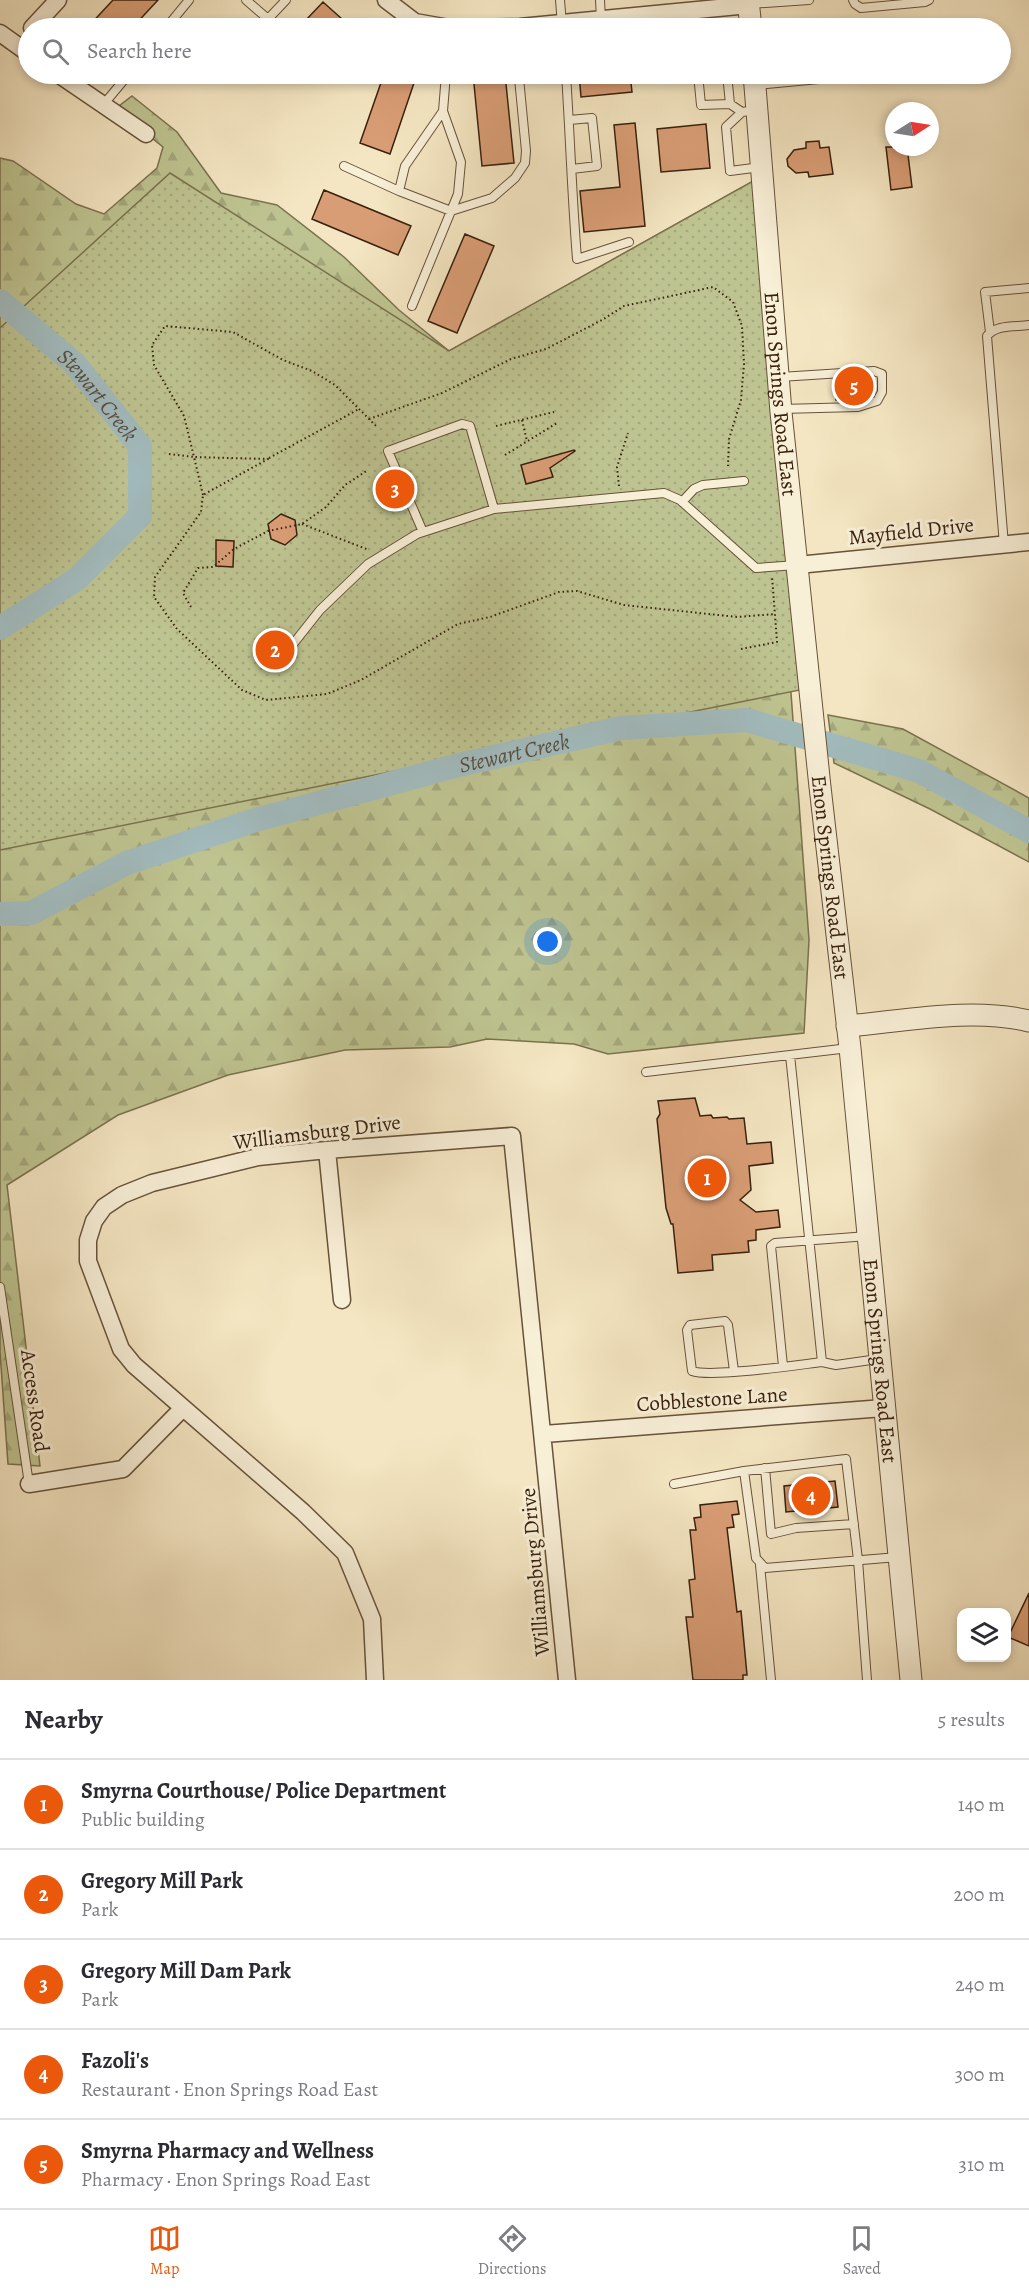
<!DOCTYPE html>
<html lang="en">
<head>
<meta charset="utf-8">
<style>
  body { margin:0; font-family:Alegreya,serif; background:#f2f2f3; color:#2b2b33 }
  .controls { position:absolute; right:18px; bottom:18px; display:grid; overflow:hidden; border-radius:12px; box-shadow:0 3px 9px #0003 }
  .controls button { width:54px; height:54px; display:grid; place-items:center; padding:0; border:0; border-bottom:2px solid #e1e1e2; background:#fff; color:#2b2b33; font:30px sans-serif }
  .compass { position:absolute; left:885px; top:102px; width:54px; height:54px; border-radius:50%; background:#fff; box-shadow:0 3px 9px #0003; rotate:78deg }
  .you { position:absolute; left:548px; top:942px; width:21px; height:21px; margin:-15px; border:4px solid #fff; border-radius:50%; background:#1a73e8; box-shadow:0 0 0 9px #1a73e833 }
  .badge { display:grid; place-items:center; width:39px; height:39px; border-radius:50%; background:#ea580c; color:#fff; font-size:20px; font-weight:700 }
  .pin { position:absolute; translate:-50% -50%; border:3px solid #fff; box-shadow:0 2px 6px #0006 }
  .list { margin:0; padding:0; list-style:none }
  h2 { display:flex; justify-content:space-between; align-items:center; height:78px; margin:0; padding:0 24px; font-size:26px }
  h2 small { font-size:20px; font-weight:400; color:#7c7c81 }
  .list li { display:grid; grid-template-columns:39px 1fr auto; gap:18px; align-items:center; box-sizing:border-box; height:90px; padding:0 24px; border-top:2px solid #e1e1e2 }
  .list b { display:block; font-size:22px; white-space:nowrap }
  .list p { margin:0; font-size:20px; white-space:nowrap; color:#7c7c81 }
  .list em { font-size:20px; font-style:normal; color:#7c7c81 }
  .icon { flex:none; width:33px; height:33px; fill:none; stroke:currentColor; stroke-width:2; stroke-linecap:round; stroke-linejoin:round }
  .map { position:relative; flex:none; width:1029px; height:1680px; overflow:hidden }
  .search { position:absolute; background:#fff; box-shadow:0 3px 9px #0003; left:18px; right:18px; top:18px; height:66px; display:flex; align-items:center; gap:15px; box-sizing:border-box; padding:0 21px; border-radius:33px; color:#7c7c81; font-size:22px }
  .sheet { height:528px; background:#fff }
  nav { display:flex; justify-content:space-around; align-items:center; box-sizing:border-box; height:84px; border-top:2px solid #e1e1e2; background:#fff; font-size:16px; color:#7c7c81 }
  nav a { display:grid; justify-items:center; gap:3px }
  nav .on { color:#ea580c }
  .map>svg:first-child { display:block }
</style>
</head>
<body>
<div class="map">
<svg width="1029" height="1680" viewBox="0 0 1029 1680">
  <defs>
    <pattern id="forest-firs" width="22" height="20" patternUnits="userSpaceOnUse" patternTransform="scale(1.5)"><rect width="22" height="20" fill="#bec491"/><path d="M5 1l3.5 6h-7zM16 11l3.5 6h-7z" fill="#a4a87c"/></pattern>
    <pattern id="park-dots" width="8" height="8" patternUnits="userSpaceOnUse" patternTransform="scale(1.5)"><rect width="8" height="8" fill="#bec491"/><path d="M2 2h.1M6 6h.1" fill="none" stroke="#a4a87c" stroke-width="1.8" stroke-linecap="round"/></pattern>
  </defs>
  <rect width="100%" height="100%" fill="#f4e6c2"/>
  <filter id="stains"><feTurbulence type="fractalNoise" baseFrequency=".00333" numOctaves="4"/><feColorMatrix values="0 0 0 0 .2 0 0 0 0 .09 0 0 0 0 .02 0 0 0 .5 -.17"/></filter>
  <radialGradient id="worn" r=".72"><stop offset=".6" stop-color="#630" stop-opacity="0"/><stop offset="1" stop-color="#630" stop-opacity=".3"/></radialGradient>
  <path fill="url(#forest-firs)" stroke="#7b724f" stroke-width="1.5" d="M132 96 177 132 221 193 277 205 344 257 399 310 449 351 741 188 790 679 809 940 804 1033 608 1054 574 1044 487 1039 450 1047 345 1050 228 1075 118 1115 7 1185 40 1466 8 1464 0 1352V158L13 161 76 204 104 214 157 168 163 147 115 109Z
    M828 715 903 729 1029 798V862L930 809 834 763Z"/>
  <path fill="url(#park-dots)" stroke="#7b724f" stroke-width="1.5" d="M170 173 449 351 762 176 810 688 0 850V328Z"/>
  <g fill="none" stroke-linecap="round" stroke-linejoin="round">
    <g stroke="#a2bcbf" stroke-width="24">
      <path id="s1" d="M0 301 75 364 140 446V516L77 579 0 628"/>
      <path id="s2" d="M0 914 31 913 127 863 252 821 459 765 621 728 747 720 919 771 1029 831"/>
    </g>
  </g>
  <path fill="#d99d75" stroke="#38200d" stroke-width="1.5" d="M113 0H158L132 28H87Z
    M323 2 352 28H315L306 20Z
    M384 74H417L390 154 360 143Z
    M473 74H505L514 163 482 166Z
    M579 74H630L632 92 581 97Z
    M635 123 645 226 584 232 580 191 620 187 614 125Z
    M706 124 710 168 661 172 657 129Z
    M819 141 820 148 829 147 833 174 809 177 808 172 796 173 788 166 787 159 794 150 806 148V142Z
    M886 147H907L912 187 891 190Z
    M324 190 411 226 398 255 312 219Z
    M465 234 494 246 457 333 428 321Z
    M867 378V380L872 379 874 393H867L868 397 836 400 834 380Z
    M574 450 575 451 550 468 553 477 526 484 521 465Z
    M281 514 295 520 297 535 285 545 271 539 268 524Z
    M216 540 234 541 233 567 216 566Z
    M695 1098 700 1116 711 1115 713 1118 727 1117 729 1119 744 1118 747 1144 771 1142 773 1163 749 1166 751 1190 740 1200 756 1212 778 1210 780 1227 756 1230V1240L748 1241 749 1252 712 1255 713 1270 678 1273 673 1224H671L666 1208 657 1119 660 1114 658 1101Z
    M835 1481 838 1507 786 1512 784 1486Z
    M737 1501 739 1514 732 1515 734 1527 727 1528 737 1612 741 1611 747 1675H743V1680H693L686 1617H693L689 1580 695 1579 690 1530H696L694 1518 701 1517 700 1505Z
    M1029 1593V1646L1008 1637Z"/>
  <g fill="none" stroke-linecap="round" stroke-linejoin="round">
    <defs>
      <path id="service" d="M246 0 268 19 286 0
        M560 0 562 25
        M600 0 601 19
        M853 0 855 4 861 8 925 2 929 0
        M749 4 809 0
        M693 10 695 28
        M653 14 654 28
        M166 28 189 0
        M801 28 818 27 822 28
        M566 74C570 135 572 197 577 259L629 242
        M698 74 701 105 730 104 742 112
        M727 74 730 104
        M777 74 778 83
        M756 85 819 79 829 74
        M103 105 129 74
        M757 110 742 112 726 127 730 171 761 167
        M569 120 592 118 597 166 572 169
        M344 166 399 191 405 166 443 111
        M399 191 451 211 492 198 515 178 525 163 526 151 519 78
        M412 306 458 194 461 162 443 111 446 74
        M990 332 985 292 1029 288
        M780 377 874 371 882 374V392L877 401 858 407 781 409
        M682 502 694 489 703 485 744 481
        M423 532 388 451 462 424 470 426 494 509
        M1004 545 987 336C996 324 1016 327 1029 325
        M282 658 320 610 368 564 417 534 494 509 664 493 680 500 756 568 797 565
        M790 1055 822 1362 836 1365 878 1359
        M646 1072 849 1048
        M0 1287 29 1484
        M783 1366 771 1246 775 1243 868 1236
        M734 1371 728 1325 725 1321 690 1325 687 1330 692 1371C711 1378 797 1365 822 1362
        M765 1468 771 1534 796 1528 854 1524
        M744 1471 846 1459 858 1560 867 1680
        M674 1484 744 1471 756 1558 765 1568 898 1557
        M760 1565 771 1680"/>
      <path id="minor" d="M386 0 415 22 449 28
        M32 28 58 0
        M461 28 520 27 749 5
        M0 33 28 53
        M58 74 146 134
        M798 565 1029 542
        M327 1150 342 1300
        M544 1434 884 1408
        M29 1484 123 1469 183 1408
        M375 1680 372 1619 345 1553 303 1512 134 1365 121 1349 88 1261V1240L94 1221 104 1207 122 1195 152 1183 258 1157 327 1150 512 1136 567 1680"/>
      <g id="tertiary">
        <path d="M748 0 751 28"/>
        <path id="s3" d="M754 74 781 412 820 787 850 1048 911 1680"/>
        <path d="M847 1026C904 1021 973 1007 1029 1021"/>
      </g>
    </defs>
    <use href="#service" stroke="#67523a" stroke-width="10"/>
    <use href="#minor" stroke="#67523a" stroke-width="19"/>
    <use href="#tertiary" stroke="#67523a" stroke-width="23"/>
    <path stroke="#38200d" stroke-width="2" stroke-dasharray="1.5 3" stroke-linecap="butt" d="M369 419 442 393 511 359 546 349 602 320 624 306 713 287 733 302 742 326 744 364 741 400 729 439 728 466
      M522 420 527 441
      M496 426 554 412
      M169 454 194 457 184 416 154 365 152 345 165 326 233 332 283 360 312 371 335 385 376 426
      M505 455 557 423
      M269 458 359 409
      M619 486 617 467 628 433
      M203 495 194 457 268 459 203 495 201 512 155 577 154 597 177 629 242 690 266 700 327 694 361 680 458 624 490 617 559 592 577 591 624 605 737 617 775 614
      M302 524 369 550
      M191 607 183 593 198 568 213 567 234 549 268 531 302 524 326 507 345 485 368 470
      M741 649 777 642 772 576"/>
    <use href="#service" stroke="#f8efd7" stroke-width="8"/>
    <use href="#minor" stroke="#f8efd7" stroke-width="16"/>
    <use href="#tertiary" stroke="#f8efd7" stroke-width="21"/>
  </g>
  <g text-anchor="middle" stroke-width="6" stroke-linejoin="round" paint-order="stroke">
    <g font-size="21" fill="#38200d" stroke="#f8efd7">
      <text dy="7" stroke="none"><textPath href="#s3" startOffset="321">Enon Springs Road East</textPath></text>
      <text transform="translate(911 531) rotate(-6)" y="7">Mayfield Drive</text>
      <text dy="7" stroke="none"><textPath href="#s3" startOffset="807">Enon Springs Road East</textPath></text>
      <text transform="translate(317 1132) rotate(-7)" y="7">Williamsburg Drive</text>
      <text dy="7" stroke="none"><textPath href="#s3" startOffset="1293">Enon Springs Road East</textPath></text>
      <text transform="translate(712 1399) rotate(-4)" y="7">Cobblestone Lane</text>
      <text transform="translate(35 1401) rotate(82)" y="7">Access Road</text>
      <text transform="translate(535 1572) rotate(-95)" y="7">Williamsburg Drive</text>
    </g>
    <g font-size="22" font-style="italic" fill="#584f42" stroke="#f8efd7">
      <text dy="8" stroke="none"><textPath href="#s1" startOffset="136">Stewart Creek</textPath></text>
      <text dy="8" stroke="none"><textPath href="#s2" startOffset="542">Stewart Creek</textPath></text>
    </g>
  </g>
  <rect width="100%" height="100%" filter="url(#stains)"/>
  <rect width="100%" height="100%" fill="url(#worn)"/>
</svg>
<div class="controls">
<button><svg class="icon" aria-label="layers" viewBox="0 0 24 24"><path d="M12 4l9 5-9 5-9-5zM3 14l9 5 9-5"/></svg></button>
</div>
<svg class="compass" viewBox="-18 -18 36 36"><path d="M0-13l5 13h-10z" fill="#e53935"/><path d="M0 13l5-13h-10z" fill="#7c7c81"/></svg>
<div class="you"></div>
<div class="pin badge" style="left:707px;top:1178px">1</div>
<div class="pin badge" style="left:275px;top:650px">2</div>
<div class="pin badge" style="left:395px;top:489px">3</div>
<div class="pin badge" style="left:811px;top:1496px">4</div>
<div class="pin badge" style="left:854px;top:386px">5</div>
<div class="search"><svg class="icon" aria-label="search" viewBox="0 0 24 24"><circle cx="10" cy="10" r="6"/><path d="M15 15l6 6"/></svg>Search here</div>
</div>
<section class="sheet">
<h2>Nearby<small>5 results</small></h2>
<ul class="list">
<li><span class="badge">1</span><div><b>Smyrna Courthouse/ Police Department</b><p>Public building</p></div><em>140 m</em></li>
<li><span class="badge">2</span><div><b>Gregory Mill Park</b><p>Park</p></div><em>200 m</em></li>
<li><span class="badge">3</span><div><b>Gregory Mill Dam Park</b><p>Park</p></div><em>240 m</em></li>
<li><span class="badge">4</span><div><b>Fazoli's</b><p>Restaurant · Enon Springs Road East</p></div><em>300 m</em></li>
<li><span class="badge">5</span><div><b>Smyrna Pharmacy and Wellness</b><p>Pharmacy · Enon Springs Road East</p></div><em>310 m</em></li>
</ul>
</section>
<nav>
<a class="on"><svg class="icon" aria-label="map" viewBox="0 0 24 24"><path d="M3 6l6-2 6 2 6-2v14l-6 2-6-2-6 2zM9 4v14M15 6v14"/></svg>Map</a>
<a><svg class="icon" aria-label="directions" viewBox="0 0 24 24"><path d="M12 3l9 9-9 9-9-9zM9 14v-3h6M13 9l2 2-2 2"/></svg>Directions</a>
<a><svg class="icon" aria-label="saved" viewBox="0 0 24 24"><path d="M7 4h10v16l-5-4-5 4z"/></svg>Saved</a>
</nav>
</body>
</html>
